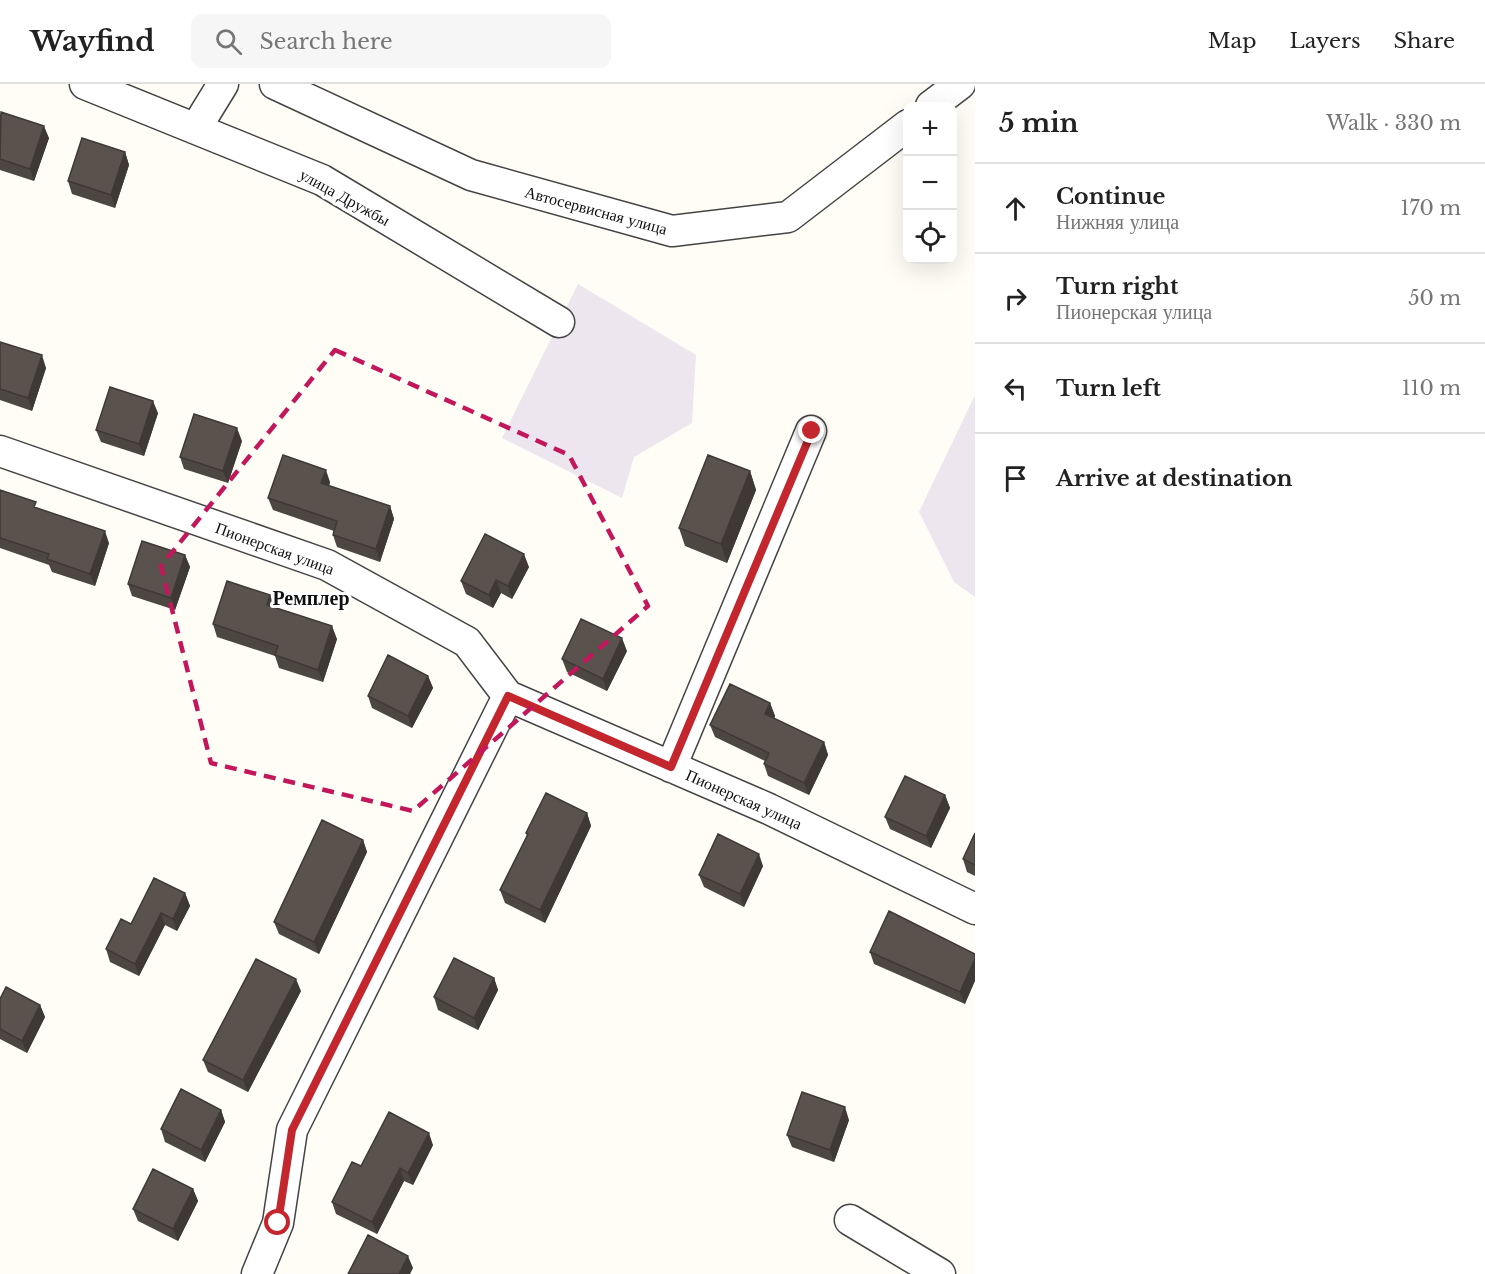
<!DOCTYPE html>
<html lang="en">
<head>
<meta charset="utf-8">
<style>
  body { margin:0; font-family:"Libre Baskerville",serif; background:#f6f6f6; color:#222 }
  .controls { position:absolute; right:18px; top:18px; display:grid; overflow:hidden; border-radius:12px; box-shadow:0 6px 24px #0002 }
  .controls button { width:54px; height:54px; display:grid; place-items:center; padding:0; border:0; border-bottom:2px solid #e0e0e0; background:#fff; color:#222; font:30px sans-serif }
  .stop { position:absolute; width:18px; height:18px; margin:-14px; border:4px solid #c4262e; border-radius:50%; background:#fff }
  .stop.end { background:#c4262e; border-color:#fff; box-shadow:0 2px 6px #0008 }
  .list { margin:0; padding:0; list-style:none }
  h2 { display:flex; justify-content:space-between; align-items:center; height:78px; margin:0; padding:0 24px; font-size:26px }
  h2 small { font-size:20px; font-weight:400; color:#767676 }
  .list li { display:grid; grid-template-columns:39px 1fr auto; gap:18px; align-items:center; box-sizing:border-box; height:90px; padding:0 24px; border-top:2px solid #e0e0e0 }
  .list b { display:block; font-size:22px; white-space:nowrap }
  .list p { margin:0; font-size:20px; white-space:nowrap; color:#767676 }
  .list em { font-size:20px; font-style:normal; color:#767676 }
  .icon { flex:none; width:33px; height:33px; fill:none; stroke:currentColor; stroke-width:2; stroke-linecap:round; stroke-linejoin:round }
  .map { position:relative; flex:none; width:975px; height:1190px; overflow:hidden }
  header { display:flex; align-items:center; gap:36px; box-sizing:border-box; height:84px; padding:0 30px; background:#fff; border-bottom:2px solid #e0e0e0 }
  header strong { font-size:28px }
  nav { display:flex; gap:33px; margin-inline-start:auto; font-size:21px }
  .search { width:420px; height:54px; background:#f6f6f6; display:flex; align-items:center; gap:15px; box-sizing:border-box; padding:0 21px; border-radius:12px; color:#767676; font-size:22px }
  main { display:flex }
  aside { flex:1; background:#fff }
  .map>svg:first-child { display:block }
</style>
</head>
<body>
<header>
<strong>Wayfind</strong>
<div class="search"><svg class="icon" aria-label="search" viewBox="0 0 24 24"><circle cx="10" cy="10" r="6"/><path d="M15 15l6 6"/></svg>Search here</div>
<nav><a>Map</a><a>Layers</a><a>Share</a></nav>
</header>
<main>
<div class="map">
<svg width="975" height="1190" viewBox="0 0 975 1190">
  <rect width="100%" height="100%" fill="#fffdf5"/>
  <path fill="#eee6ef" d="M578 200 696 271 692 339 634 373 622 414 502 354Z
    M975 311V513L954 498 919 428Z"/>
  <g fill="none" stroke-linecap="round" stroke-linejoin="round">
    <defs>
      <path id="minor" d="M85 0 322 96 559 238
        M275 0 471 91 672 147 788 133 908 41
        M931 22 960 0
        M196 44 223 0
        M0 367 327 481 467 558 508 612 769 725 975 825
        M671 683 811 347
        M850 1136 940 1190
        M257 1190 278 1139 292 1046 508 612"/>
    </defs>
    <use href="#minor" stroke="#444" stroke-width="33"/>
    <use href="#minor" stroke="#fff" stroke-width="30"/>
  </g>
  <path fill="#4d4742" d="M0 30 49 54 34 97 0 86Z
    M125 68 129 81 115 124 72 110 68 97Z
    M0 258 46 284 32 327 0 316Z
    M158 329 144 372 101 358 96 346Z
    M242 357 228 399 184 385 180 373Z
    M750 387 756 406 727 479 685 462 679 444Z
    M330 398 329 402 390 422 394 435 380 478 337 463 333 451 334 447 273 426 268 414Z
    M0 406 109 459 95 502 52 488 49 481 0 464Z
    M185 471 190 483 175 526 132 512 128 500Z
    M529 483 512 515 501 509 493 524 466 510 461 497Z
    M270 511 275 523 337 555 323 598 279 584 275 572 217 553 213 540Z
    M627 567 607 607 567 588 562 575Z
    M428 592 433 604 412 644 372 624 368 612Z
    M770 619 775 632 774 635 824 658 828 671 809 711 768 692 764 680 765 677 715 653 710 641Z
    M945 711 950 724 931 764 890 745 885 733Z
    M587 729 591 742 545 839 505 819 500 806 527 752 526 749Z
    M975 749V792L967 788 963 775Z
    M363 756 367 768 319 870 279 850 274 838Z
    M763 782 744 823 704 803 699 791Z
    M185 809 190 822 177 847 165 841 139 892 110 878 106 865 131 840Z
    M870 868 975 870 965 920 874 880Z
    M494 894 498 906 478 946 438 926 434 913Z
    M301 907 248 1008 208 988 203 976Z
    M0 915 40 921 45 933 27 969 0 955Z
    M221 1026 225 1038 205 1078 165 1058 161 1045Z
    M849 1036 834 1078 792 1063 787 1051Z
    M433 1061 413 1101 404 1097 377 1150 336 1130 332 1118 361 1082Z
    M193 1105 198 1117 178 1157 138 1137 133 1125Z"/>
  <path fill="#3f3936" d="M44 42 49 54 34 97 30 85Z
    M125 68 129 81 115 124 111 111Z
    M42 271 46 284 32 327 28 314Z
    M153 317 158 329 144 372 139 360Z
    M237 344 242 357 228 399 223 387Z
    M326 386 330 398 326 412 321 399Z
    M750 387 756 406 727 479 721 460Z
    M390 422 394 435 380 478 376 465Z
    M105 447 109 459 95 502 90 490Z
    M524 470 529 483 512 515 508 502Z
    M185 471 190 483 175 526 171 514Z
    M496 496 501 509 493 524 489 511Z
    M270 511 275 524 267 521Z
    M332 542 337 555 323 598 318 586Z
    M622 554 627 567 607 607 603 595Z
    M428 592 433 604 412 644 408 632Z
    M770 619 775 632 770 643 765 630Z
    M824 658 828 671 809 711 804 699Z
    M945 711 950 724 931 764 926 752Z
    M587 729 591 742 545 839 540 826Z
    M363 756 367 768 319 870 314 858Z
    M759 770 763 782 744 823 740 810Z
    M185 809 190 822 177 847 173 835Z
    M161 829 165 841 139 892 135 880Z
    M975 875V897L965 920 960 908Z
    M494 894 498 906 478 946 474 934Z
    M296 895 301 907 248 1008 243 996Z
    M40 921 45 933 27 969 22 957Z
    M845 1023 849 1036 834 1078 830 1066Z
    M221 1026 225 1038 205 1078 201 1066Z
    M429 1049 433 1061 413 1101 408 1089Z
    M400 1084 404 1097 377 1150 372 1138Z
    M193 1105 198 1117 178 1157 173 1145Z
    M408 1172 413 1184 410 1190H399Z"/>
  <path fill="#5a524d" stroke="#3f3936" stroke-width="1.5" d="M1 28 44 42 30 85 0 75Z
    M82 54 125 68 111 111 68 97Z
    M0 258 42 271 28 314 0 305Z
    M110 303 153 317 139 360 96 346Z
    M194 330 237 344 223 387 180 373Z
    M283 371 326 386 321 399 390 422 376 465 333 451 337 437 268 414Z
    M708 371 750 387 721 460 679 444Z
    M0 406 36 418 34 423 105 447 90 490 47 475 49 470 0 454Z
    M485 450 524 470 508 502 496 496 489 511 461 497Z
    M142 457 185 471 171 514 128 500Z
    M227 497 270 511 267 521 332 542 318 586 275 571 278 562 213 540Z
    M581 535 622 554 603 595 562 575Z
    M388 571 428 592 408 632 368 612Z
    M730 600 770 619 765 630 824 658 804 699 764 680 769 669 710 641Z
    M905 692 945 711 926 752 885 733Z
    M546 709 587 729 540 826 500 806 528 750 526 749Z
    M322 736 363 756 314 858 274 838Z
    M975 749V781L963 775Z
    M718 750 759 770 740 810 699 791Z
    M154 794 185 809 173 835 161 829 135 880 106 865 121 835 131 840Z
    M889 827 975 870V875L960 908 870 868Z
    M454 874 494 894 474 934 434 913Z
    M256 875 296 895 243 996 203 976Z
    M6 903 40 921 22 957 0 945V915Z
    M181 1005 221 1026 201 1066 161 1045Z
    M802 1008 845 1023 830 1066 787 1051Z
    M389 1028 429 1049 408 1089 400 1084 372 1138 332 1118 352 1078 361 1082Z
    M153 1085 193 1105 173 1145 133 1125Z
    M368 1151 408 1172 399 1190H348Z"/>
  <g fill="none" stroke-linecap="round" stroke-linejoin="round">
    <path stroke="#c4262e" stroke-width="8" d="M278 1139 292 1046 508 612 671 683 812 347"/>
  </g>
  <path fill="none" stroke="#c2185b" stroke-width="4.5" stroke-dasharray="12 8" stroke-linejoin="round" d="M335 266 569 371 648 522 413 727 211 679 161 482Z"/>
  <g text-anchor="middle" stroke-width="6" stroke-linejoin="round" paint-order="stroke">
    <g font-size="16" fill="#111" stroke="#fff">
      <text transform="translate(345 113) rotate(29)" y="6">улица Дружбы</text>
      <text transform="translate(596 126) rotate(15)" y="6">Автосервисная улица</text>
      <text transform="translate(275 464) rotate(20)" y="6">Пионерская улица</text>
      <text transform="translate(744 715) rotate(24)" y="6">Пионерская улица</text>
    </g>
    <g font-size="20" font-weight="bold" fill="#111" stroke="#fff">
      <text x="311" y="521">Ремплер</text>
    </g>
  </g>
</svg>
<div class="controls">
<button>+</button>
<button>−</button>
<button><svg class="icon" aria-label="locate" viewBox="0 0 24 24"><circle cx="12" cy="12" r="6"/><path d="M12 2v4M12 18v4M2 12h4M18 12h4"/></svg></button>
</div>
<div class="stop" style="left:278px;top:1139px"></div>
<div class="stop end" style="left:812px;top:347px"></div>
</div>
<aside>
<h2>5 min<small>Walk · 330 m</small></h2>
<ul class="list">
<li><svg class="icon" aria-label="ahead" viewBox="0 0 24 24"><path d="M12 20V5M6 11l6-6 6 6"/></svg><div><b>Continue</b><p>Нижняя улица</p></div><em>170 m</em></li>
<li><svg class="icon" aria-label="right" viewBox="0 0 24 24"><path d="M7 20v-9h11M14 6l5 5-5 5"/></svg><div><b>Turn right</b><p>Пионерская улица</p></div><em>50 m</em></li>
<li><svg class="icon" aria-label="left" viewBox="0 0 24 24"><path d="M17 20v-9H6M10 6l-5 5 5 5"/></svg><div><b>Turn left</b></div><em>110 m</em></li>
<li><svg class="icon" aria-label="arrive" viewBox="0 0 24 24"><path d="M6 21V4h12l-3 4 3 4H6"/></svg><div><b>Arrive at destination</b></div></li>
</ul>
</aside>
</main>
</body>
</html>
